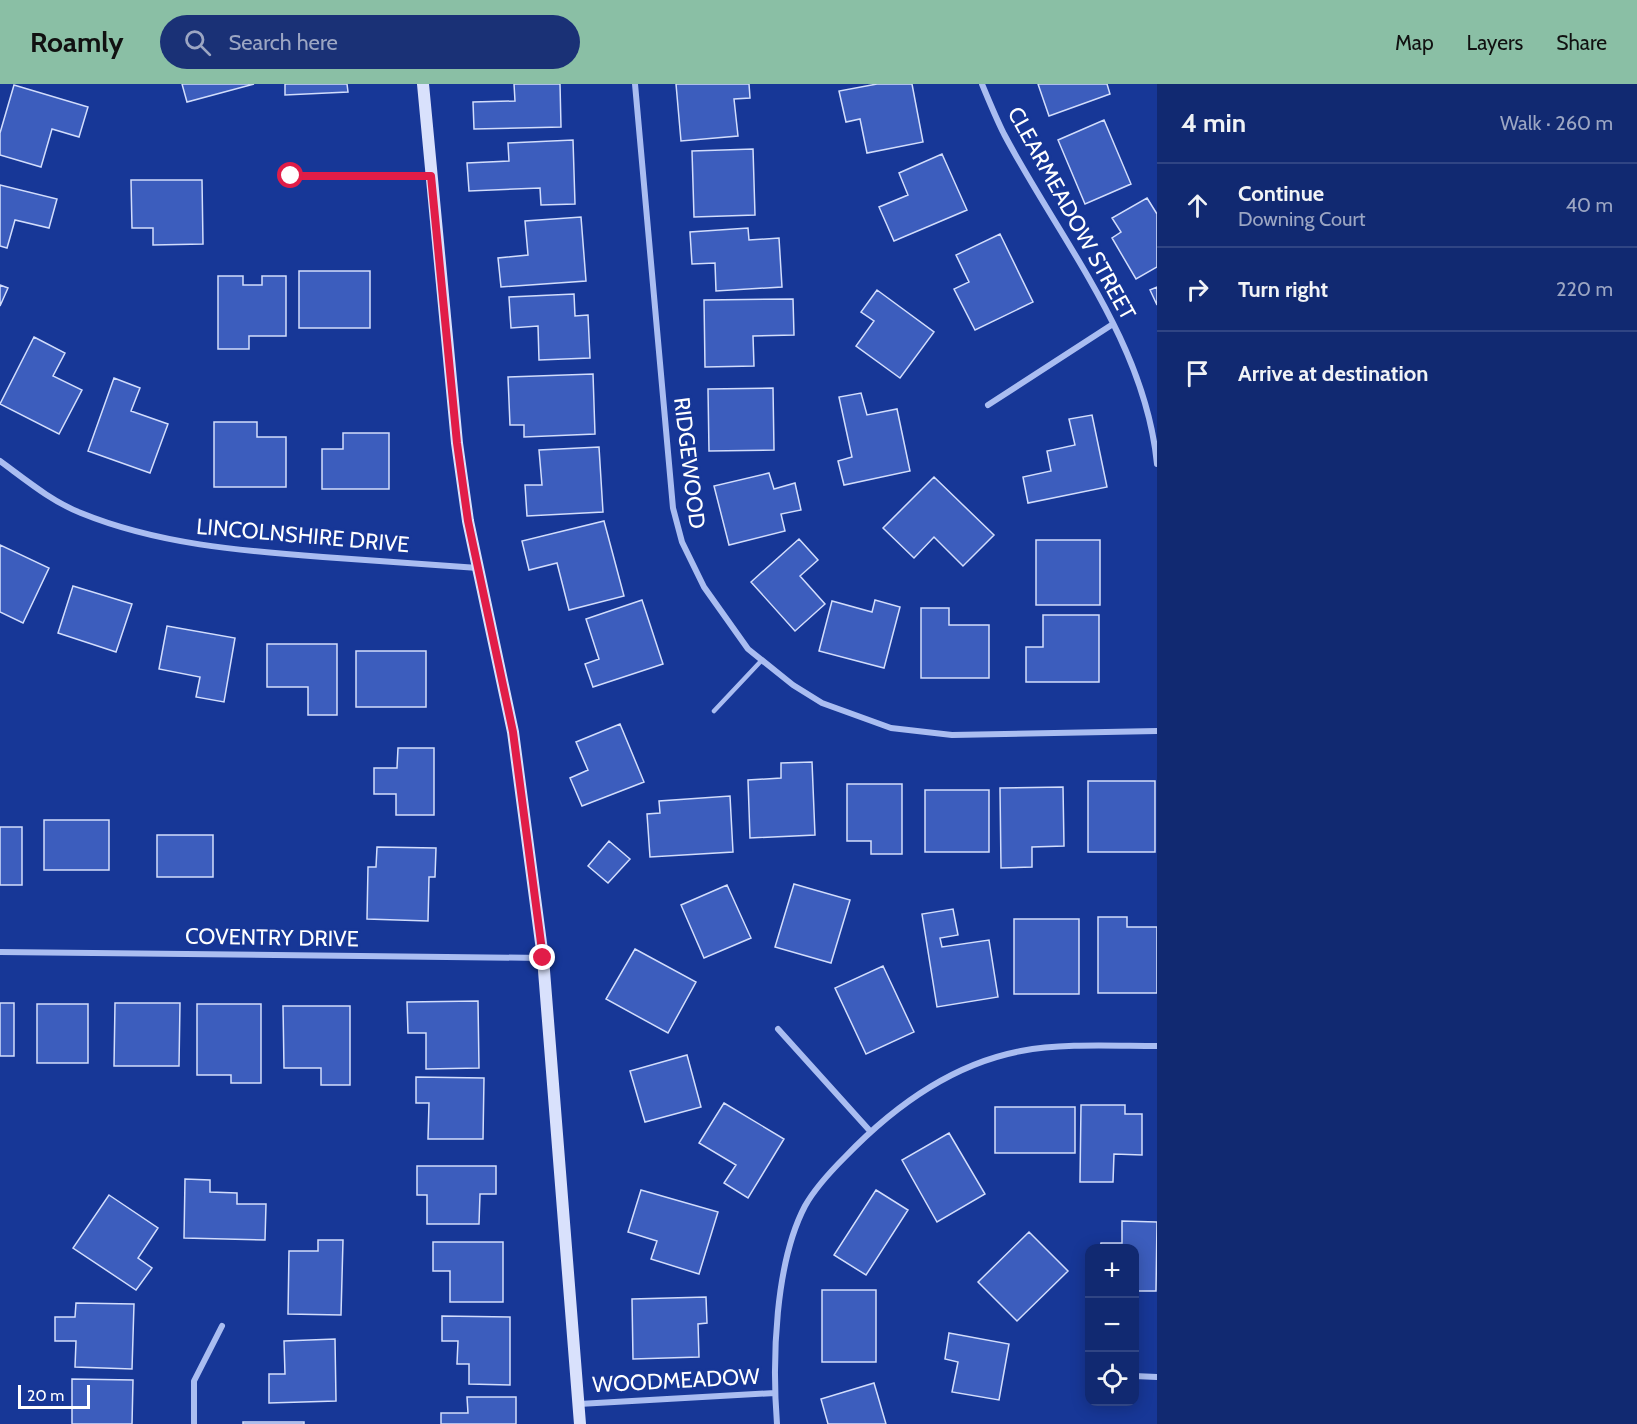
<!DOCTYPE html>
<html lang="en">
<head>
<meta charset="utf-8">
<style>
  body { margin:0; font-family:Cabin,sans-serif; background:#1a3176; color:#f1f3f6 }
  .controls { position:absolute; right:18px; bottom:18px; display:grid; overflow:hidden; border-radius:12px; box-shadow:0 3px 15px #0003 }
  .controls button { width:54px; height:54px; display:grid; place-items:center; padding:0; border:0; border-bottom:2px solid #304584; background:#112971; color:#f1f3f6; font:30px sans-serif }
  .scale { position:absolute; left:18px; bottom:15px; width:72px; box-sizing:border-box; padding-left:6px; border:3px solid #fff; border-top:0; font-size:16px; line-height:21px; white-space:nowrap; color:#fff; -webkit-text-stroke:4px #173797; paint-order:stroke }
  .stop { position:absolute; width:18px; height:18px; margin:-14px; border:4px solid #e11d48; border-radius:50%; background:#fff }
  .stop.end { background:#e11d48; border-color:#fff; box-shadow:0 2px 6px #0008 }
  .list { margin:0; padding:0; list-style:none }
  h2 { display:flex; justify-content:space-between; align-items:center; height:78px; margin:0; padding:0 24px; font-size:26px }
  h2 small { font-size:20px; font-weight:400; color:#9ca6c3 }
  .list li { display:grid; grid-template-columns:39px 1fr auto; gap:18px; align-items:center; box-sizing:border-box; height:84px; padding:0 24px; border-top:2px solid #304584 }
  .list b { display:block; font-size:22px; white-space:nowrap }
  .list p { margin:0; font-size:20px; white-space:nowrap; color:#9ca6c3 }
  .list em { font-size:20px; font-style:normal; color:#9ca6c3 }
  .icon { flex:none; width:33px; height:33px; fill:none; stroke:currentColor; stroke-width:2; stroke-linecap:round; stroke-linejoin:round }
  .map { position:relative; flex:none; width:1157px; height:1340px; overflow:hidden }
  header { display:flex; align-items:center; gap:36px; box-sizing:border-box; height:84px; padding:0 30px; background:#8abfa5; color:#111 }
  header strong { font-size:28px }
  nav { display:flex; gap:33px; margin-inline-start:auto; font-size:21px }
  .search { width:420px; height:54px; background:#1a3176; display:flex; align-items:center; gap:15px; box-sizing:border-box; padding:0 21px; border-radius:33px; color:#9ca6c3; font-size:22px }
  main { display:flex }
  aside { flex:1; background:#112971 }
  .map>svg:first-child { display:block }
</style>
</head>
<body>
<header>
<strong>Roamly</strong>
<div class="search"><svg class="icon" aria-label="search" viewBox="0 0 24 24"><circle cx="10" cy="10" r="6"/><path d="M15 15l6 6"/></svg>Search here</div>
<nav><a>Map</a><a>Layers</a><a>Share</a></nav>
</header>
<main>
<div class="map">
<svg width="1157" height="1340" viewBox="0 0 1157 1340">
  <rect width="100%" height="100%" fill="#173797"/>
  <path fill="#3c5dbd" stroke="#d2ddfc" stroke-width="1.5" d="M182 0H254L187 18Z
    M285 0H347L348 8 285 11Z
    M514 0H560L561 43 474 45 473 18 515 17Z
    M676 0H749L750 14 734 15 738 52 681 57Z
    M877 0H912L923 58 867 69 860 35 846 38 839 7Z
    M1038 0H1107L1110 10 1049 32Z
    M14 1 88 23 79 53 52 45 41 83 0 71V49Z
    M1104 36 1131 100 1085 120 1058 56Z
    M573 56 575 120 541 121 540 104 469 107 467 79 509 77 508 59Z
    M753 65 755 131 694 133 692 67Z
    M942 70 967 126 894 157 879 123 908 111 899 89Z
    M131 96H202L203 160 153 161V144H132Z
    M0 101 57 115 49 144 15 136 7 164 0 162Z
    M1147 114 1157 130V183L1136 195 1112 154 1121 148 1112 134Z
    M581 133 586 197 501 203 498 174 528 171 525 137Z
    M748 144 749 156 779 154 782 203 716 207 715 179 692 180 690 148Z
    M1000 150 1033 218 975 246 954 205 969 198 956 171Z
    M299 187H370V244H299Z
    M218 192H243V201H262V192H286V252H249V265H218Z
    M0 201 8 204 0 222Z
    M1157 203V221L1150 206Z
    M877 206 934 248 900 294 856 262 874 237 861 228Z
    M574 210 575 232 588 231 590 274 539 276 538 242 511 244 509 213Z
    M793 215 794 251 753 252 754 282 705 283 704 216Z
    M34 253 65 269 53 292 82 306 59 350 0 320Z
    M593 290 595 350 524 353V341H510L508 293Z
    M114 294 140 304 131 327 168 340 150 389 88 367Z
    M773 304 774 366 709 367 708 305Z
    M861 309 867 331 897 325 910 387 844 401 838 377 852 373 839 313Z
    M1092 331 1107 403 1028 419 1023 393 1051 387 1047 367 1075 361 1069 335Z
    M214 338H257V353H286V403H214Z
    M343 349H389V405H322V365H343Z
    M599 363 603 428 527 432 525 401H542L539 366Z
    M769 389 774 405 795 399 801 426 781 430 785 447 729 461 714 402Z
    M934 393 994 451 963 482 934 453 914 474 883 444Z
    M604 437 624 512 569 526 557 479 529 486 522 457Z
    M799 455 818 476 800 492 825 520 795 547 751 498Z
    M1036 456H1100V521H1036Z
    M0 461 49 484 23 539 0 528Z
    M73 502 132 520 116 568 58 549Z
    M642 516 663 580 593 603 585 580 599 575 586 535Z
    M875 516 900 523 884 584 819 567 832 517 872 528Z
    M921 524H949V541H989V594H921Z
    M1043 531H1099V598H1026V563H1043Z
    M167 542 235 554 224 618 196 613 200 593 159 585Z
    M267 560H337V631H308V603H267Z
    M356 567H426V623H356Z
    M620 640 644 698 582 722 570 694 588 686 576 658Z
    M398 664H434V731H396V710H374V684H397Z
    M812 678 815 751 750 754 748 696 781 694V679Z
    M1088 697H1155V768H1088Z
    M847 700H902V770H871V757H847Z
    M1063 703 1064 762 1032 763V783L1001 784 1000 704Z
    M925 706H989V768H925Z
    M730 712 733 768 650 773 647 730 660 729 659 717Z
    M44 736H109V786H44Z
    M0 743H22V801H0Z
    M157 751H213V793H157Z
    M609 757 630 775 608 799 588 782Z
    M377 763 436 764 435 793H429L428 837 367 835 368 783H376Z
    M794 800 850 816 831 879 775 863Z
    M727 801 751 854 704 874 681 821Z
    M953 825 958 851 940 854 942 863 989 856 998 913 937 923 922 830Z
    M1098 833H1127V843H1157V909H1098Z
    M1014 835H1079V910H1014Z
    M635 865 696 898 668 949 606 915Z
    M883 882 914 948 866 970 835 904Z
    M478 917 479 984 426 985V949H408L407 918Z
    M0 919H14V972H0Z
    M115 919H180L179 982H114Z
    M37 920H88V979H37Z
    M197 920H261V999H231V991H197Z
    M283 922H350V1001H321V984H284Z
    M687 971 701 1023 645 1038 630 987Z
    M416 993 484 994 483 1055H428L429 1019H416Z
    M724 1019 784 1055 748 1114 724 1099 736 1081 699 1059Z
    M1081 1021H1125V1030H1142V1071L1114 1070 1113 1098H1080Z
    M995 1023H1075V1069H995Z
    M949 1049 985 1110 937 1138 902 1076Z
    M417 1082H496V1110H480L479 1140H427V1111H417Z
    M185 1095 210 1096V1108L237 1109V1120H266L265 1156 184 1154Z
    M641 1106 718 1128 699 1190 651 1175 657 1157 628 1148Z
    M876 1106 908 1126 866 1191 834 1171Z
    M109 1111 158 1144 138 1174 152 1184 136 1206 73 1164Z
    M1122 1137 1157 1138 1156 1207H1134V1164H1100L1101 1159H1122Z
    M1029 1148 1068 1187 1017 1237 978 1198Z
    M318 1156H343L341 1231 288 1230 289 1167H318Z
    M433 1158H503V1218H450V1187H433Z
    M822 1206H876V1278H822Z
    M706 1213 707 1239 698 1240 699 1273 633 1275 632 1215Z
    M76 1219 134 1220 132 1285 75 1283 76 1257H55V1233H75Z
    M442 1232 510 1233V1301L469 1300V1280H457L458 1257H442Z
    M949 1249 1009 1260 999 1316 952 1308 958 1278 945 1275Z
    M335 1255 336 1317 269 1319V1290H285L284 1257Z
    M72 1295 133 1296 132 1340H72Z
    M874 1299 886 1340H828L821 1315Z
    M467 1313H516V1340H441V1329H468Z
    M243 1338H304V1340H243Z"/>
  <g fill="none" stroke-linecap="round" stroke-linejoin="round">
    <path stroke="#aabdf1" stroke-width="4.5" d="M714 627 762 576"/>
    <path stroke="#aabdf1" stroke-width="6" d="M635 0 673 424 682 458 704 503 748 565 793 601 822 619 891 644 952 651 1157 647
      M982 0C989 17 996 34 1004 50 1060 156 1145 257 1157 380
      M291 92H431
      M988 321 1113 240
      M0 377C26 396 51 417 81 429 157 460 241 467 323 473 374 477 426 480 478 484
      M0 868 543 874
      M778 945 870 1047
      M1134 1292 1157 1293
      M579 1320 775 1309
      M194 1340V1297L222 1242
      M777 1340C772 1276 775 1179 805 1122 815 1104 831 1087 845 1073 893 1023 952 980 1021 967 1062 959 1115 962 1157 962"/>
    <path stroke="#d9e1fc" stroke-width="12" d="M423 0 457 359 468 437 513 648 543 874 580 1340"/>
  </g>
  <g fill="none" stroke-linecap="round" stroke-linejoin="round">
    <path stroke="#e11d48" stroke-width="8" d="M291 92H431L457 359 468 437 513 648 543 874"/>
  </g>
  <g text-anchor="middle" stroke-width="5" stroke-linejoin="round" paint-order="stroke">
    <g font-size="22" fill="#fff" stroke="#173797">
      <text transform="translate(1072 129) rotate(61)" y="8">CLEARMEADOW STREET</text>
      <text transform="translate(690 379) rotate(83)" y="8">RIDGEWOOD</text>
      <text transform="translate(303 451) rotate(5)" y="8">LINCOLNSHIRE DRIVE</text>
      <text transform="translate(272 853) rotate(1)" y="8">COVENTRY DRIVE</text>
      <text transform="translate(676 1296) rotate(-3)" y="8">WOODMEADOW</text>
    </g>
  </g>
</svg>
<div class="controls">
<button>+</button>
<button>−</button>
<button><svg class="icon" aria-label="locate" viewBox="0 0 24 24"><circle cx="12" cy="12" r="6"/><path d="M12 2v4M12 18v4M2 12h4M18 12h4"/></svg></button>
</div>
<div class="scale">20 m</div>
<div class="stop" style="left:291px;top:92px"></div>
<div class="stop end" style="left:543px;top:874px"></div>
</div>
<aside>
<h2>4 min<small>Walk · 260 m</small></h2>
<ul class="list">
<li><svg class="icon" aria-label="ahead" viewBox="0 0 24 24"><path d="M12 20V5M6 11l6-6 6 6"/></svg><div><b>Continue</b><p>Downing Court</p></div><em>40 m</em></li>
<li><svg class="icon" aria-label="right" viewBox="0 0 24 24"><path d="M7 20v-9h11M14 6l5 5-5 5"/></svg><div><b>Turn right</b></div><em>220 m</em></li>
<li><svg class="icon" aria-label="arrive" viewBox="0 0 24 24"><path d="M6 21V4h12l-3 4 3 4H6"/></svg><div><b>Arrive at destination</b></div></li>
</ul>
</aside>
</main>
</body>
</html>
